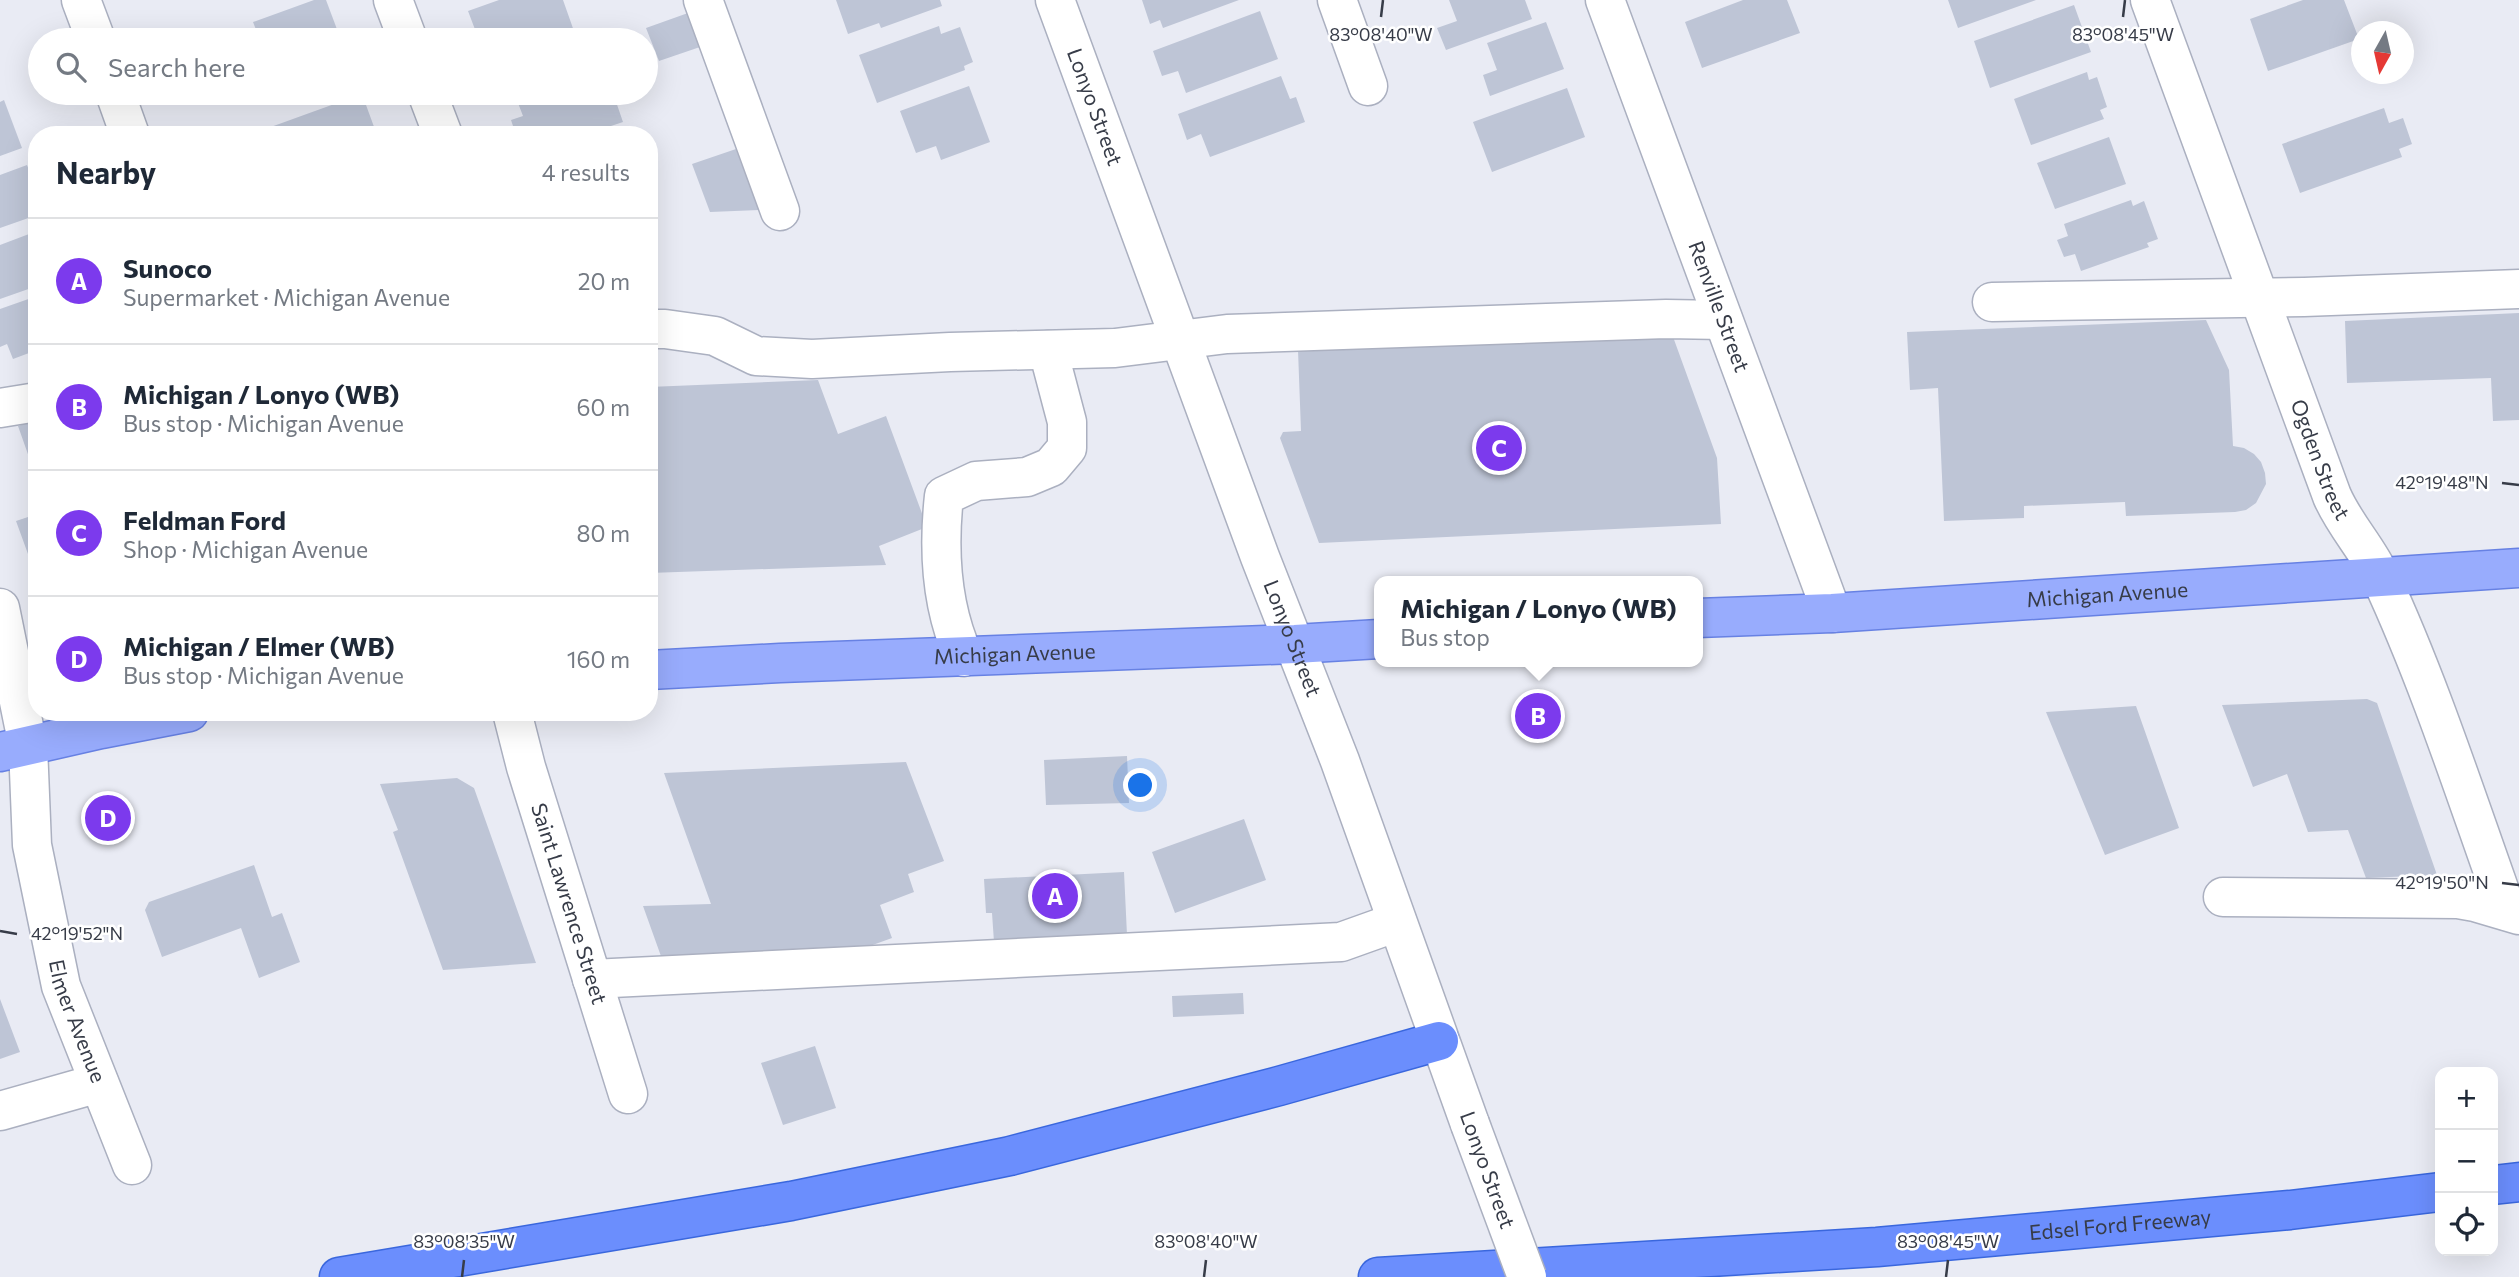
<!DOCTYPE html>
<html lang="en">
<head>
<meta charset="utf-8">
<style>
  body { margin:0; font-family:Commissioner,sans-serif; background:#f6f6f7; color:#1f2937 }
  .controls { position:absolute; right:21px; bottom:21px; display:grid; overflow:hidden; border-radius:14px; box-shadow:0 7px 28px #0002 }
  .controls button { width:63px; height:63px; display:grid; place-items:center; padding:0; border:0; border-bottom:2px solid #e0e1e3; background:#fff; color:#1f2937; font:35px sans-serif }
  .compass { position:absolute; left:2351px; top:21px; width:63px; height:63px; border-radius:50%; background:#fff; box-shadow:0 7px 28px #0002; rotate:188deg }
  .you { position:absolute; left:1141px; top:786px; width:24px; height:24px; margin:-18px; border:5px solid #fff; border-radius:50%; background:#1a73e8; box-shadow:0 0 0 10px #1a73e833 }
  .badge { display:grid; place-items:center; width:46px; height:46px; border-radius:50%; background:#7c3aed; color:#fff; font-size:23px; font-weight:700 }
  .pin { position:absolute; translate:-50% -50%; border:4px solid #fff; box-shadow:0 2px 7px #0006 }
  .popup { position:absolute; left:1374px; top:576px; width:329px; height:91px; box-sizing:border-box; display:grid; place-content:center; border-radius:14px; background:#fff; filter:drop-shadow(0 2px 5px #0005); font-size:23px; white-space:nowrap; color:#747a83 }
  .popup b { font-size:26px; color:#1f2937 }
  .popup::after { content:''; position:absolute; left:50%; top:100%; margin-left:-14px; border:14px solid transparent; border-top-color:#fff }
  .list { margin:0; padding:0; list-style:none }
  h2 { display:flex; justify-content:space-between; align-items:center; height:91px; margin:0; padding:0 28px; font-size:30px }
  h2 small { font-size:23px; font-weight:400; color:#747a83 }
  .list li { display:grid; grid-template-columns:46px 1fr auto; gap:21px; align-items:center; box-sizing:border-box; height:126px; padding:0 28px; border-top:2px solid #e0e1e3 }
  .list b { display:block; font-size:26px; white-space:nowrap }
  .list p { margin:0; font-size:23px; white-space:nowrap; color:#747a83 }
  .list em { font-size:23px; font-style:normal; color:#747a83 }
  .icon { flex:none; width:38px; height:38px; fill:none; stroke:currentColor; stroke-width:2; stroke-linecap:round; stroke-linejoin:round }
  .map { position:relative; flex:none; width:2519px; height:1277px; overflow:hidden }
  .search { position:absolute; background:#fff; box-shadow:0 7px 28px #0002; left:28px; top:28px; width:630px; height:77px; display:flex; align-items:center; gap:18px; box-sizing:border-box; padding:0 24px; border-radius:38px; color:#747a83; font-size:26px }
  .panel { position:absolute; background:#fff; box-shadow:0 7px 28px #0002; left:28px; top:126px; width:630px; height:595px; border-radius:28px }
  .map>svg:first-child { display:block }
</style>
</head>
<body>
<div class="map">
<svg width="2519" height="1277" viewBox="0 0 2519 1277">
  <rect width="100%" height="100%" fill="#e9ebf4"/>
  <path fill="#bec5d6" d="M314 0H326L341 40H260L253 22Z
    M499 0H563L575 34 559 40H479L468 11Z
    M836 0H940L942 6 881 28 879 23 848 34Z
    M1142 0H1239L1163 28 1160 20 1150 24Z
    M1449 0H1525L1532 19 1446 50 1437 28 1457 21Z
    M1743 0H1787L1800 33 1702 68 1685 22Z
    M1948 0H2036L1958 28Z
    M2303 0H2344L2359 39 2268 71 2250 19Z
    M2074 5 2091 52 1990 88 1974 41Z
    M1260 11 1278 59 1186 93 1178 71 1162 76 1153 51Z
    M688 13 700 47 659 61 646 28Z
    M1546 22 1564 69 1490 96 1483 75 1497 70 1487 43Z
    M939 26 941 34 960 27 973 62 964 66 965 70 877 103 859 55Z
    M2087 72 2089 80 2097 77 2107 107 2100 110 2104 119 2031 145 2014 99Z
    M1281 76 1290 99 1296 97 1305 122 1210 157 1201 134 1187 140 1178 114Z
    M969 86 990 142 941 160 936 146 916 153 900 111Z
    M1567 88 1585 137 1492 172 1473 122Z
    M547 93H613L623 122 611 126 613 132 605 135H516L511 120 523 116 518 103Z
    M362 94 377 135H271L268 128Z
    M4 100 22 148 0 156V102Z
    M2384 108 2389 123 2403 118 2412 144 2399 149 2402 157 2300 193 2282 144Z
    M2109 137 2126 184 2055 209 2037 163Z
    M736 149 759 210 710 212 692 164Z
    M27 165 37 190V215L0 228V175Z
    M2131 200 2133 206 2144 201 2158 239 2147 243 2149 247 2081 271 2075 254 2064 257 2057 240 2068 236 2064 224Z
    M37 231V286L0 299V245Z
    M37 296V350L13 359 7 344 0 347V309Z
    M2519 313V420L2493 421 2491 378 2347 383 2345 321Z
    M2206 320 2229 370 2233 446 2244 448 2254 454 2261 462 2265 473 2266 484 2256 503 2246 510 2235 512 2126 516 2125 502 2024 506V518L1944 521 1938 388 1910 390 1907 332Z
    M1672 334 1717 458 1721 524 1319 543 1280 438 1283 432 1301 431 1298 350Z
    M818 380 838 434 886 416 927 527 879 546 886 565 649 573V387Z
    M37 420V477H36L18 426Z
    M37 514V576H36L16 521Z
    M2367 699 2377 703 2437 875 2366 878 2348 830 2308 832 2287 774 2253 787 2222 705Z
    M2136 706 2179 828 2105 855 2046 712Z
    M1127 756 1129 803 1046 805 1044 760Z
    M906 762 944 861 908 874 914 892 880 905 892 938 856 951 662 959 643 906 711 904 664 773Z
    M457 778 474 788 536 963 443 970 393 832 398 830 380 784Z
    M1244 819 1266 880 1175 913 1152 852Z
    M254 865 272 917 282 913 300 962 259 978 241 928 162 957 145 910 149 902Z
    M1124 872 1127 935 994 942 992 913H986L984 879Z
    M1243 993 1244 1014 1173 1017 1172 996Z
    M0 999 20 1052 0 1059Z
    M815 1046 836 1108 783 1125 761 1063Z"/>
  <g fill="none" stroke-linecap="round" stroke-linejoin="round">
    <defs>
      <g id="minor">
        <path d="M81 0 96 40"/>
        <path d="M393 0 408 40"/>
        <path d="M703 0 780 211"/>
        <path id="s1" d="M1055 0 1260 557 1340 761 1470 1124"/>
        <path d="M1337 0 1368 86"/>
        <path id="s2" d="M1605 0 1832 613"/>
        <path id="s3" d="M2150 0 2332 496C2345 526 2368 549 2381 578 2431 686 2467 800 2507 911"/>
        <path d="M115 93 130 135"/>
        <path d="M427 93 443 135"/>
        <path d="M1992 302 2304 297 2519 289"/>
        <path d="M649 329H665L715 336 756 356 812 359 950 352 1115 348 1227 334 1666 319 1723 320"/>
        <path d="M0 408 37 402"/>
        <path id="s4" d="M0 608 28 746 32 845 61 986 132 1165"/>
        <path d="M964 657C941 607 938 551 944 496L976 481 1027 477 1051 467 1067 448V422L1048 350"/>
        <path id="s5" d="M512 712 526 767 628 1094"/>
        <path d="M2223 897 2458 899 2475 902 2519 915"/>
        <path d="M592 979 1341 942 1397 922"/>
        <path d="M0 1111 99 1083"/>
      </g>
      <g id="major">
        <path id="s6" d="M1697 618 1832 613 2519 568"/>
        <path id="s7" d="M649 670 780 663 1295 644 1379 639"/>
        <path d="M0 752 101 729 189 712"/>
      </g>
      <g id="highway">
        <path d="M2493 1185 2519 1182"/>
        <path d="M339 1277 791 1201 1010 1156 1279 1086 1439 1041"/>
        <path id="s8" d="M1378 1277 1877 1247 2290 1210 2440 1192"/>
      </g>
    </defs>
    <use href="#minor" stroke="#abb0c0" stroke-width="41"/>
    <use href="#major" stroke="#6781e3" stroke-width="41"/>
    <use href="#highway" stroke="#3a67dd" stroke-width="41"/>
    <use href="#minor" stroke="#fff" stroke-width="38"/>
    <use href="#major" stroke="#98acfd" stroke-width="38"/>
    <use href="#highway" stroke="#6b8efd" stroke-width="38"/>
    <defs>
      <path id="minor-bridge" d="M1470 1124 1527 1277"/>
    </defs>
    <use href="#minor-bridge" stroke="#abb0c0" stroke-width="41" stroke-linecap="butt"/>
    <use href="#minor-bridge" stroke="#fff" stroke-width="38"/>
  </g>
  <path fill="none" stroke="#373c48" stroke-width="2.5" d="M1381 17 1383 0M2123 17 2125 0M2502 483 2519 485M2502 883 2519 885M0 931 17 934M462 1277 464 1260M1204 1277 1206 1260M1946 1277 1948 1260"/>
  <g text-anchor="middle" stroke-width="5" stroke-linejoin="round" paint-order="stroke">
    <g font-size="21" fill="#373c48" stroke="#fff">
      <text dy="7" stroke="none"><textPath href="#s1" startOffset="114">Lonyo Street</textPath></text>
      <text dy="7" stroke="none"><textPath href="#s2" startOffset="327">Renville Street</textPath></text>
      <text dy="7" stroke="none"><textPath href="#s3" startOffset="490">Ogden Street</textPath></text>
      <text dy="7" stroke="none"><textPath href="#s6" startOffset="411">Michigan Avenue</textPath></text>
      <text dy="7" stroke="none"><textPath href="#s1" startOffset="681">Lonyo Street</textPath></text>
      <text dy="7" stroke="none"><textPath href="#s7" startOffset="366">Michigan Avenue</textPath></text>
      <text dy="7" stroke="none"><textPath href="#s5" startOffset="200">Saint Lawrence Street</textPath></text>
      <text dy="7" stroke="none"><textPath href="#s4" startOffset="422">Elmer Avenue</textPath></text>
      <text transform="translate(1487 1170) rotate(70)" y="7">Lonyo Street</text>
      <text dy="7" stroke="none"><textPath href="#s8" startOffset="744">Edsel Ford Freeway</textPath></text>
    </g>
  </g>
  <g font-size="18" text-anchor="middle" fill="#373c48" stroke="#fff" stroke-width="5" stroke-linejoin="round" paint-order="stroke">
    <text x="1381" y="41">83°08'40"W</text>
    <text x="2123" y="41">83°08'45"W</text>
    <text x="2442" y="489">42°19'48"N</text>
    <text x="2442" y="889">42°19'50"N</text>
    <text x="77" y="940">42°19'52"N</text>
    <text x="464" y="1248">83°08'35"W</text>
    <text x="1206" y="1248">83°08'40"W</text>
    <text x="1948" y="1248">83°08'45"W</text>
  </g>
</svg>
<div class="controls">
<button>+</button>
<button>−</button>
<button><svg class="icon" aria-label="locate" viewBox="0 0 24 24"><circle cx="12" cy="12" r="6"/><path d="M12 2v4M12 18v4M2 12h4M18 12h4"/></svg></button>
</div>
<svg class="compass" viewBox="-18 -18 36 36"><path d="M0-13l5 13h-10z" fill="#e53935"/><path d="M0 13l5-13h-10z" fill="#747a83"/></svg>
<div class="you"></div>
<div class="pin badge" style="left:1055px;top:896px">A</div>
<div class="pin badge" style="left:1538px;top:716px">B</div>
<div class="popup"><b>Michigan / Lonyo (WB)</b>Bus stop</div>
<div class="pin badge" style="left:1499px;top:448px">C</div>
<div class="pin badge" style="left:108px;top:818px">D</div>
<div class="search"><svg class="icon" aria-label="search" viewBox="0 0 24 24"><circle cx="10" cy="10" r="6"/><path d="M15 15l6 6"/></svg>Search here</div>
<section class="panel">
<h2>Nearby<small>4 results</small></h2>
<ul class="list">
<li><span class="badge">A</span><div><b>Sunoco</b><p>Supermarket · Michigan Avenue</p></div><em>20 m</em></li>
<li><span class="badge">B</span><div><b>Michigan / Lonyo (WB)</b><p>Bus stop · Michigan Avenue</p></div><em>60 m</em></li>
<li><span class="badge">C</span><div><b>Feldman Ford</b><p>Shop · Michigan Avenue</p></div><em>80 m</em></li>
<li><span class="badge">D</span><div><b>Michigan / Elmer (WB)</b><p>Bus stop · Michigan Avenue</p></div><em>160 m</em></li>
</ul>
</section>
</div>
</body>
</html>
